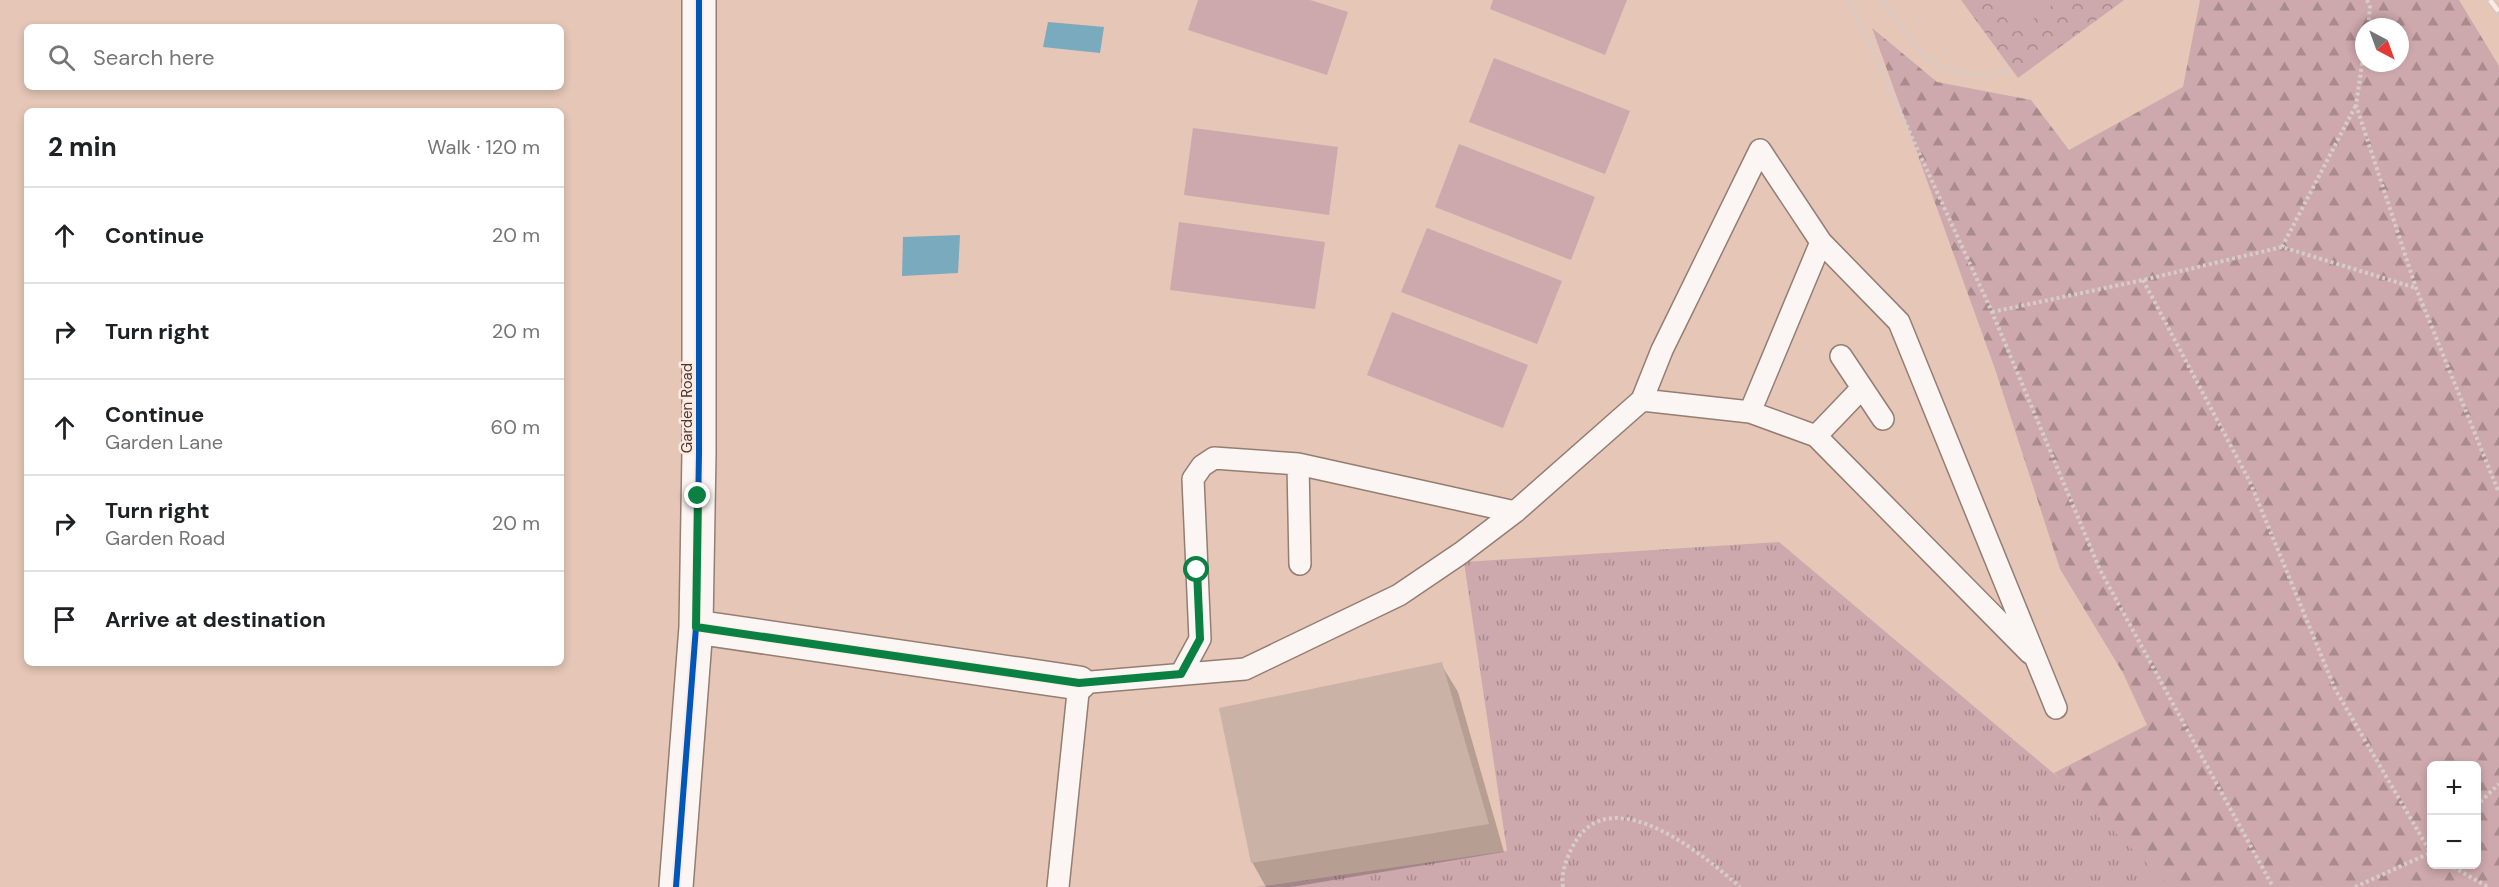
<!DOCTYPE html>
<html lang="en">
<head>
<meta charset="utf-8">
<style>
  body { margin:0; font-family:"DM Sans",sans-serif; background:#f6f6f6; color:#202124 }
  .controls { position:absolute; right:18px; bottom:18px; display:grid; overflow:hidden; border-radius:9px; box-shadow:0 3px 9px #0003 }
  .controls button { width:54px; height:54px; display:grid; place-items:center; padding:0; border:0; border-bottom:2px solid #e0e0e0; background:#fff; color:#202124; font:30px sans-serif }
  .compass { position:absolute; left:2355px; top:18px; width:54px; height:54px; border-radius:50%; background:#fff; box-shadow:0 3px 9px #0003; rotate:139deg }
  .stop { position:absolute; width:18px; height:18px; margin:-14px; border:4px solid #0b8043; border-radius:50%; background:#fff }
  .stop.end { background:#0b8043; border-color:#fff; box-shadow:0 2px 6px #0008 }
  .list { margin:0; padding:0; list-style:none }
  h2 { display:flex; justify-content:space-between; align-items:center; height:78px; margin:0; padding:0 24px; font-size:26px }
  h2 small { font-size:20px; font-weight:400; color:#757577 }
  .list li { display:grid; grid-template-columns:39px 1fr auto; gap:18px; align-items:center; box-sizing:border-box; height:96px; padding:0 24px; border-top:2px solid #e0e0e0 }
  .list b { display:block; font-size:22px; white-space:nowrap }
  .list p { margin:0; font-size:20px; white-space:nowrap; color:#757577 }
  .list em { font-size:20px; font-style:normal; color:#757577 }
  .icon { flex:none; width:33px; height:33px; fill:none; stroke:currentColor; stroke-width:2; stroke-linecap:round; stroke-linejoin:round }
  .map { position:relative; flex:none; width:2499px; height:887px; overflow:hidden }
  .search { position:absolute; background:#fff; box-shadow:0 3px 9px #0003; left:24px; top:24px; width:540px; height:66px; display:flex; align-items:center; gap:15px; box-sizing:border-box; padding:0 21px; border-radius:9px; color:#757577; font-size:22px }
  .panel { position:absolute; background:#fff; box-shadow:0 3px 9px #0003; left:24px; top:108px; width:540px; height:558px; border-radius:9px }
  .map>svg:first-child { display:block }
</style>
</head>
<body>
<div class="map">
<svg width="2499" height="887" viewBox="0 0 2499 887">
  <defs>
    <pattern id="grass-tufts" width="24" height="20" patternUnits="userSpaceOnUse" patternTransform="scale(1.5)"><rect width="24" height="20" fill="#cda8ad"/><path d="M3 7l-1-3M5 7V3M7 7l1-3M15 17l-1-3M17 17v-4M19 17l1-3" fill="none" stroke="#a98a8d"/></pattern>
    <pattern id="forest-firs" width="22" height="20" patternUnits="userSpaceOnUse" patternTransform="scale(1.5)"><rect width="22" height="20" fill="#cda8ad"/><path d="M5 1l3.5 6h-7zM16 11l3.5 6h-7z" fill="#a98a8d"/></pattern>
    <pattern id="park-crowns" width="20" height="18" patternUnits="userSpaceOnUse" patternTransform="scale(1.5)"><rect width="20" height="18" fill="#cda8ad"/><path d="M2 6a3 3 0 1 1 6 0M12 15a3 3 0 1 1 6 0" fill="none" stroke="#a98a8d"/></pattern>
  </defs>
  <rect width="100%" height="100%" fill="#e5c6b7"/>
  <path fill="url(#grass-tufts)" d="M1779 542 2065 783 2172 887H1257L1507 851 1464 562Z"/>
  <path fill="url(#forest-firs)" fill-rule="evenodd" d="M2200 0H2459L2499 66V887H2171L2054 773 2147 725 2123 673 2060 569 1995 369 1872 28 1937 82 2031 100 2069 150 2183 87ZM2364 27H2400V63H2364ZM2432 766H2476V864H2432Z"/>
  <path fill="url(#park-crowns)" d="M1961 0H2124L2018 78Z"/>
  <path fill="#cda8ad" d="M1198 0H1310L1348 12 1327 75 1188 30Z
    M1493 0H1627L1605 55 1490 9Z
    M1992 0H2059L2016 32Z
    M1494 58 1630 111 1605 174 1469 122Z
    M1193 128 1338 147 1329 215 1184 195Z
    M1459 144 1595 197 1571 260 1435 207Z
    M1179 222 1325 242 1315 309 1170 290Z
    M1427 228 1562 281 1537 344 1401 292Z
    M1392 312 1528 365 1503 428 1367 375Z"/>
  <path fill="#79aabd" d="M1048 22 1104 27 1100 53 1043 47Z
    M960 235 958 273 902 276 903 237Z"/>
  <path fill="#0003" d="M1441 664 1458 692 1504 852 1291 887H1266L1252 862Z"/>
  <path fill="#cbb2a6" d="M1442 662 1489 824 1251 863 1219 708Z"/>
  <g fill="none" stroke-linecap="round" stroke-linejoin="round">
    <defs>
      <path id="service" d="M1841 356 1883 419
        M1862 388 1816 436 2030 653
        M1642 400 1750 412 1821 242 1899 322 2056 708
        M1750 412 1816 436
        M1298 464 1515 512
        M1181 674 1200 639 1193 479 1202 466 1214 458 1298 464 1300 564
        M1058 887 1079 683 1245 669 1399 595 1461 553 1515 512 1642 400 1662 350 1760 150 1821 242"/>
      <path id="minor" d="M696 627 1079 683
        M676 887 696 627 699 453V0"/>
    </defs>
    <use href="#service" stroke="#957d72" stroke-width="24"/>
    <use href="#minor" stroke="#957d72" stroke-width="36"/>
    <path stroke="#d6cdc8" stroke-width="4" stroke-dasharray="3 3" stroke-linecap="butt" d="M1849 0 1992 312 2100 570 2273 887
      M1881 0 1926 58 1944 67 1983 77 2011 69
      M2367 0 2370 7 2368 27
      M2364 51 2356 105 2416 288 2499 493
      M2282 247 2356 105
      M2143 280 2250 482 2335 689 2432 855
      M1992 312 2143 280 2282 247 2416 288
      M2476 806 2499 784
      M2448 864 2488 887
      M1563 887C1560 872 1569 852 1577 839 1616 782 1705 856 1740 887
      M2355 887 2432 852"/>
    <use href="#service" stroke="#fbf6f4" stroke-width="21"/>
    <use href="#minor" stroke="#fbf6f4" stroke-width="33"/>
    <defs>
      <path id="rail" d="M2490 0 2499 12"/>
    </defs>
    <use href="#rail" stroke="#d3c9c5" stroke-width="7"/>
    <use href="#rail" stroke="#fdebe2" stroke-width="4.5" stroke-dasharray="14" stroke-linecap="butt"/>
    <defs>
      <path id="cycleway" d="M696 627 1079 683
        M676 887 696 627 699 453V0"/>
    </defs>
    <use href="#cycleway" stroke="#fdebe2" stroke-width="10"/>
    <use href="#cycleway" stroke="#0057b8" stroke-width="6"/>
  </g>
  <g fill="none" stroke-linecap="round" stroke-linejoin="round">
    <path stroke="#0b8043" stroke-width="8" d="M698 496 696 627 1079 683 1181 674 1200 639 1197 570"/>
  </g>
  <g text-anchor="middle" stroke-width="5" stroke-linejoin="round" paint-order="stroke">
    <g font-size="15" fill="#4e372b" stroke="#fdebe2">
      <text transform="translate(687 408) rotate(-90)" y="5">Garden Road</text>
    </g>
  </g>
</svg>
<div class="controls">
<button>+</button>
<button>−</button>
</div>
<svg class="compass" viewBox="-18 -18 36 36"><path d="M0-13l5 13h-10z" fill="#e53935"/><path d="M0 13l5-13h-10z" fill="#757577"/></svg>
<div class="stop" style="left:1197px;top:570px"></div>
<div class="stop end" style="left:698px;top:496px"></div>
<div class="search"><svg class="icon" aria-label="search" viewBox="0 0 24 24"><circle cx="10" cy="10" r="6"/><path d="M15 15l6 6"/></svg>Search here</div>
<section class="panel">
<h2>2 min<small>Walk · 120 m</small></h2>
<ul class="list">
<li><svg class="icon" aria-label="ahead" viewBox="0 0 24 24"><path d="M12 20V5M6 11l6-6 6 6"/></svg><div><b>Continue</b></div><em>20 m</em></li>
<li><svg class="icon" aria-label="right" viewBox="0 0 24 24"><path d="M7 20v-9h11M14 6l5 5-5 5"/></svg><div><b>Turn right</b></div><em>20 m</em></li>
<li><svg class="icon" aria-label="ahead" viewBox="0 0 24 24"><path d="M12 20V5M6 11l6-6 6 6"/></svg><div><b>Continue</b><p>Garden Lane</p></div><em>60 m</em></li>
<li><svg class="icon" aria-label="right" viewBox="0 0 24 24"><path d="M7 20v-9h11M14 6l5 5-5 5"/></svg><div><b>Turn right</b><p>Garden Road</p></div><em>20 m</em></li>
<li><svg class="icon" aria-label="arrive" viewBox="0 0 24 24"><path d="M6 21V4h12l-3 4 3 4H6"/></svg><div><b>Arrive at destination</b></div></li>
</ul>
</section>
</div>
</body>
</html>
